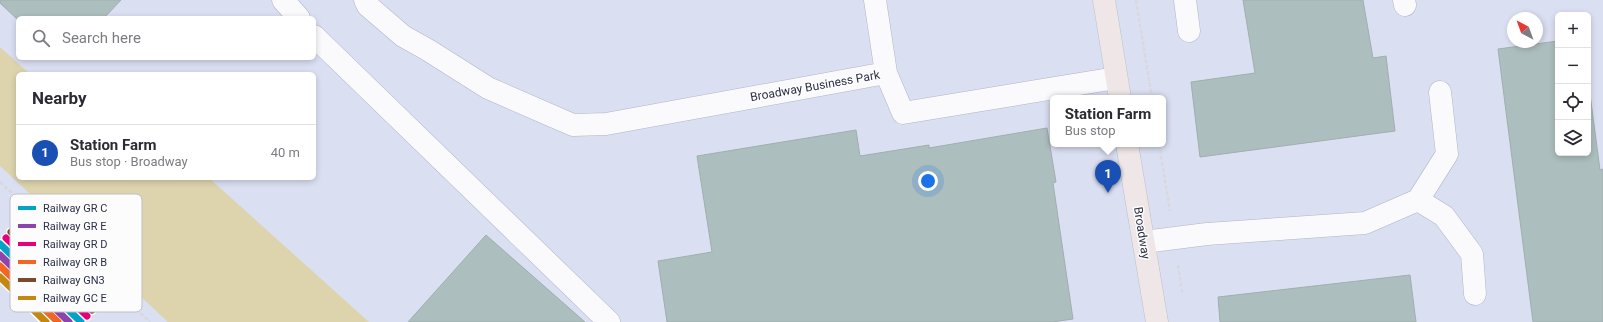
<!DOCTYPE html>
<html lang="en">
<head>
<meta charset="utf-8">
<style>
  body { margin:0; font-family:Roboto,sans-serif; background:#f7f7f7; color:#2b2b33 }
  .controls { position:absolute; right:12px; top:12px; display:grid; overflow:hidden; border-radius:6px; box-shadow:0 2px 6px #0003 }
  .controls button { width:36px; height:36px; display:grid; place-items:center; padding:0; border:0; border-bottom:1px solid #e1e1e2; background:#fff; color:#2b2b33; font:20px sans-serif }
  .compass { position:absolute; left:1507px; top:12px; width:36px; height:36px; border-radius:50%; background:#fff; box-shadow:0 2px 6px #0003; rotate:319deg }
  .you { position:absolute; left:928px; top:181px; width:14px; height:14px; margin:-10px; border:3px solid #fff; border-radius:50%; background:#1a73e8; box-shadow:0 0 0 6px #1a73e833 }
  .badge { display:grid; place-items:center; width:26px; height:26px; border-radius:50%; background:#111827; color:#fff; font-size:13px; font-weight:700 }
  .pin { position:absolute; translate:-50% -33px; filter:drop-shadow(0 1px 2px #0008) }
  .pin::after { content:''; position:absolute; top:21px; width:14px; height:12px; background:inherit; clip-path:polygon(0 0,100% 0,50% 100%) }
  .popup { position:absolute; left:1050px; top:95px; width:116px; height:52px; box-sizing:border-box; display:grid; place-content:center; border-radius:6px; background:#fff; filter:drop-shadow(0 1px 3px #0005); font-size:13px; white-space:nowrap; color:#7c7c81 }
  .popup b { font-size:15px; color:#2b2b33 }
  .popup::after { content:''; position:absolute; left:50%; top:100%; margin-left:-8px; border:8px solid transparent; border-top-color:#fff }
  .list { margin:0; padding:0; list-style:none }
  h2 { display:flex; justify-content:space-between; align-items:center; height:52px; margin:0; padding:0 16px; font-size:17px }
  h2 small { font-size:13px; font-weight:400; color:#7c7c81 }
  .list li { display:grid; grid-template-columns:26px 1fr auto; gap:12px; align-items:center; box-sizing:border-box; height:56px; padding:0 16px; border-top:1px solid #e1e1e2 }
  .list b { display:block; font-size:15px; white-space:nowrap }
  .list p { margin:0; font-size:13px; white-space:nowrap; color:#7c7c81 }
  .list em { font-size:13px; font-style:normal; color:#7c7c81 }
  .icon { flex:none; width:22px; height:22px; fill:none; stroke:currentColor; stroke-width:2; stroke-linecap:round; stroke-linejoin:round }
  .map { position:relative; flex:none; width:1603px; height:322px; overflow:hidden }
  .search { position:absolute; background:#fff; box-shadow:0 2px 6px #0003; left:16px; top:16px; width:300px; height:44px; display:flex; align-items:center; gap:10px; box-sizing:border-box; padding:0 14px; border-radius:6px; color:#7c7c81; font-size:15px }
  .panel { position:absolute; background:#fff; box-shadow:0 2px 6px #0003; left:16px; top:72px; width:300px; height:108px; border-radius:6px }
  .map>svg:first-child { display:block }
</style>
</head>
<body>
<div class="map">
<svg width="1603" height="322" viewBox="0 0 1603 322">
  <rect width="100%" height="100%" fill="#dbdff2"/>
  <path fill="#ddd4ae" d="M0 47 30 74H18V178H209L369 322H168L0 166Z"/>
  <path fill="#acbebd" stroke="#a1aeb0" d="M0 0H121L104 18H18V20L0 3Z
    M1243 0H1363L1373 58 1386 56 1395 131 1200 157 1191 82 1255 73Z
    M1558 41V153H1588V79L1600 170 1603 169V322H1533L1498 49Z
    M1047 128 1056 182 1053 183 1073 319 1052 322H667L658 261 712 252 697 156 856 130 860 156 929 145V148Z
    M486 235 585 322H408Z
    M1410 275 1416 322H1220L1218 297Z"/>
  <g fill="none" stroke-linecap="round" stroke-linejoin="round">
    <defs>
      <path id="minor" d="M283 0 299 18
        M365 0 368 6 403 36 428 50 488 88 573 125 606 124 886 73 903 113 1116 78
        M875 0 886 73
        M1185 0 1189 31
        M1404 0 1405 5
        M314 36 609 322
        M1418 200 1444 216 1472 254 1475 294
        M1144 242 1207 234 1365 223 1418 200 1447 154 1440 92"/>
      <path id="major" d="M1104 0 1120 98
        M1127 144 1157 322"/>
    </defs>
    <use href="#minor" stroke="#b1b4c7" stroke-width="23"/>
    <use href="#major" stroke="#bcbfca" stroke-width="23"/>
    <path stroke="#d8d8de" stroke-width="2.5" stroke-dasharray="4 2" stroke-linecap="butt" d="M1136 0 1152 98
      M1159 144 1170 211
      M0 182 150 322
      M1178 265 1182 292"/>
    <use href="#minor" stroke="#fafafd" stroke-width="22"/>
    <use href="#major" stroke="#efe7e7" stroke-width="22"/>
    <defs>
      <path id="rail-1" d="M0 244 81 322"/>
      <path id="rail-2" d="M0 255 69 322"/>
      <path id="rail-3" d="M6 238 87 316"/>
      <path id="rail-4" d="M0 266 58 322"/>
      <path id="rail-5" d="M11 232 92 310"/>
      <path id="rail-6" d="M0 277 46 322"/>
    </defs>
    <use href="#rail-1" stroke="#fcfcfc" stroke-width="10"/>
    <use href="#rail-2" stroke="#fcfcfc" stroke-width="10"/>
    <use href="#rail-3" stroke="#fcfcfc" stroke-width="10"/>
    <use href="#rail-4" stroke="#fcfcfc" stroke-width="10"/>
    <use href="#rail-5" stroke="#fcfcfc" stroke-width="10"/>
    <use href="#rail-6" stroke="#fcfcfc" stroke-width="10"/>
    <use href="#rail-1" stroke="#02a3c7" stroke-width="7"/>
    <use href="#rail-2" stroke="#8e44ad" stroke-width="7"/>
    <use href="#rail-3" stroke="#e5007d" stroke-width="7"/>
    <use href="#rail-4" stroke="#f26522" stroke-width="7"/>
    <use href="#rail-5" stroke="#7a4b2a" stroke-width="7"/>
    <use href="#rail-6" stroke="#c48812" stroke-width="7"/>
  </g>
  <g text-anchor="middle" stroke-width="3" stroke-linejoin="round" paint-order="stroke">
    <g font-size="12" fill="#2c3046" stroke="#fcfcfc">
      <text transform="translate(815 86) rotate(-10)" y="4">Broadway Business Park</text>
      <text transform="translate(1142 233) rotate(81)" y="4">Broadway</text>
    </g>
  </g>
  <rect x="10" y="194" width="132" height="118" rx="6" fill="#fcfcfc" stroke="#bebfc5" stroke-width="1"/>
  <rect x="18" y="206" width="18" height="4" fill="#02a3c7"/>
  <rect x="18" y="224" width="18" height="4" fill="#8e44ad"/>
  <rect x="18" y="242" width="18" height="4" fill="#e5007d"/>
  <rect x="18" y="260" width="18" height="4" fill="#f26522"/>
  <rect x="18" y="278" width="18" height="4" fill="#7a4b2a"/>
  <rect x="18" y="296" width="18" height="4" fill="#c48812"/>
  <g font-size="11" fill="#2c3046">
    <text x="43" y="212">Railway GR C</text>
    <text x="43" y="230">Railway GR E</text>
    <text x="43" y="248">Railway GR D</text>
    <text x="43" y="266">Railway GR B</text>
    <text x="43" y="284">Railway GN3</text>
    <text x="43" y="302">Railway GC E</text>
  </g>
</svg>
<div class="controls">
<button>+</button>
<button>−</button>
<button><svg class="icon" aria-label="locate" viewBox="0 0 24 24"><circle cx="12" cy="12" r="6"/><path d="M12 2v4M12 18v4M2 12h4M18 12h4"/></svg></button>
<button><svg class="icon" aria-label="layers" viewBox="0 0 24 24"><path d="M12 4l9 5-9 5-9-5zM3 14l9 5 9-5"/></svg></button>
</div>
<svg class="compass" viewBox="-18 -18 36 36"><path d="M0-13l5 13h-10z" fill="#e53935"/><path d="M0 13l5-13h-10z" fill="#7c7c81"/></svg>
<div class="you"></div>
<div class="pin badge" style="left:1108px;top:193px;background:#1a4fb4">1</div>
<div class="popup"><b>Station Farm</b>Bus stop</div>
<div class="search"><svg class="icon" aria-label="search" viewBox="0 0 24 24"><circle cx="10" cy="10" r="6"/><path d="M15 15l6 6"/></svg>Search here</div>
<section class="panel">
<h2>Nearby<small></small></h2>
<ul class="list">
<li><span class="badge" style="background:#1a4fb4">1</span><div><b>Station Farm</b><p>Bus stop · Broadway</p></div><em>40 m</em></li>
</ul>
</section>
</div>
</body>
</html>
